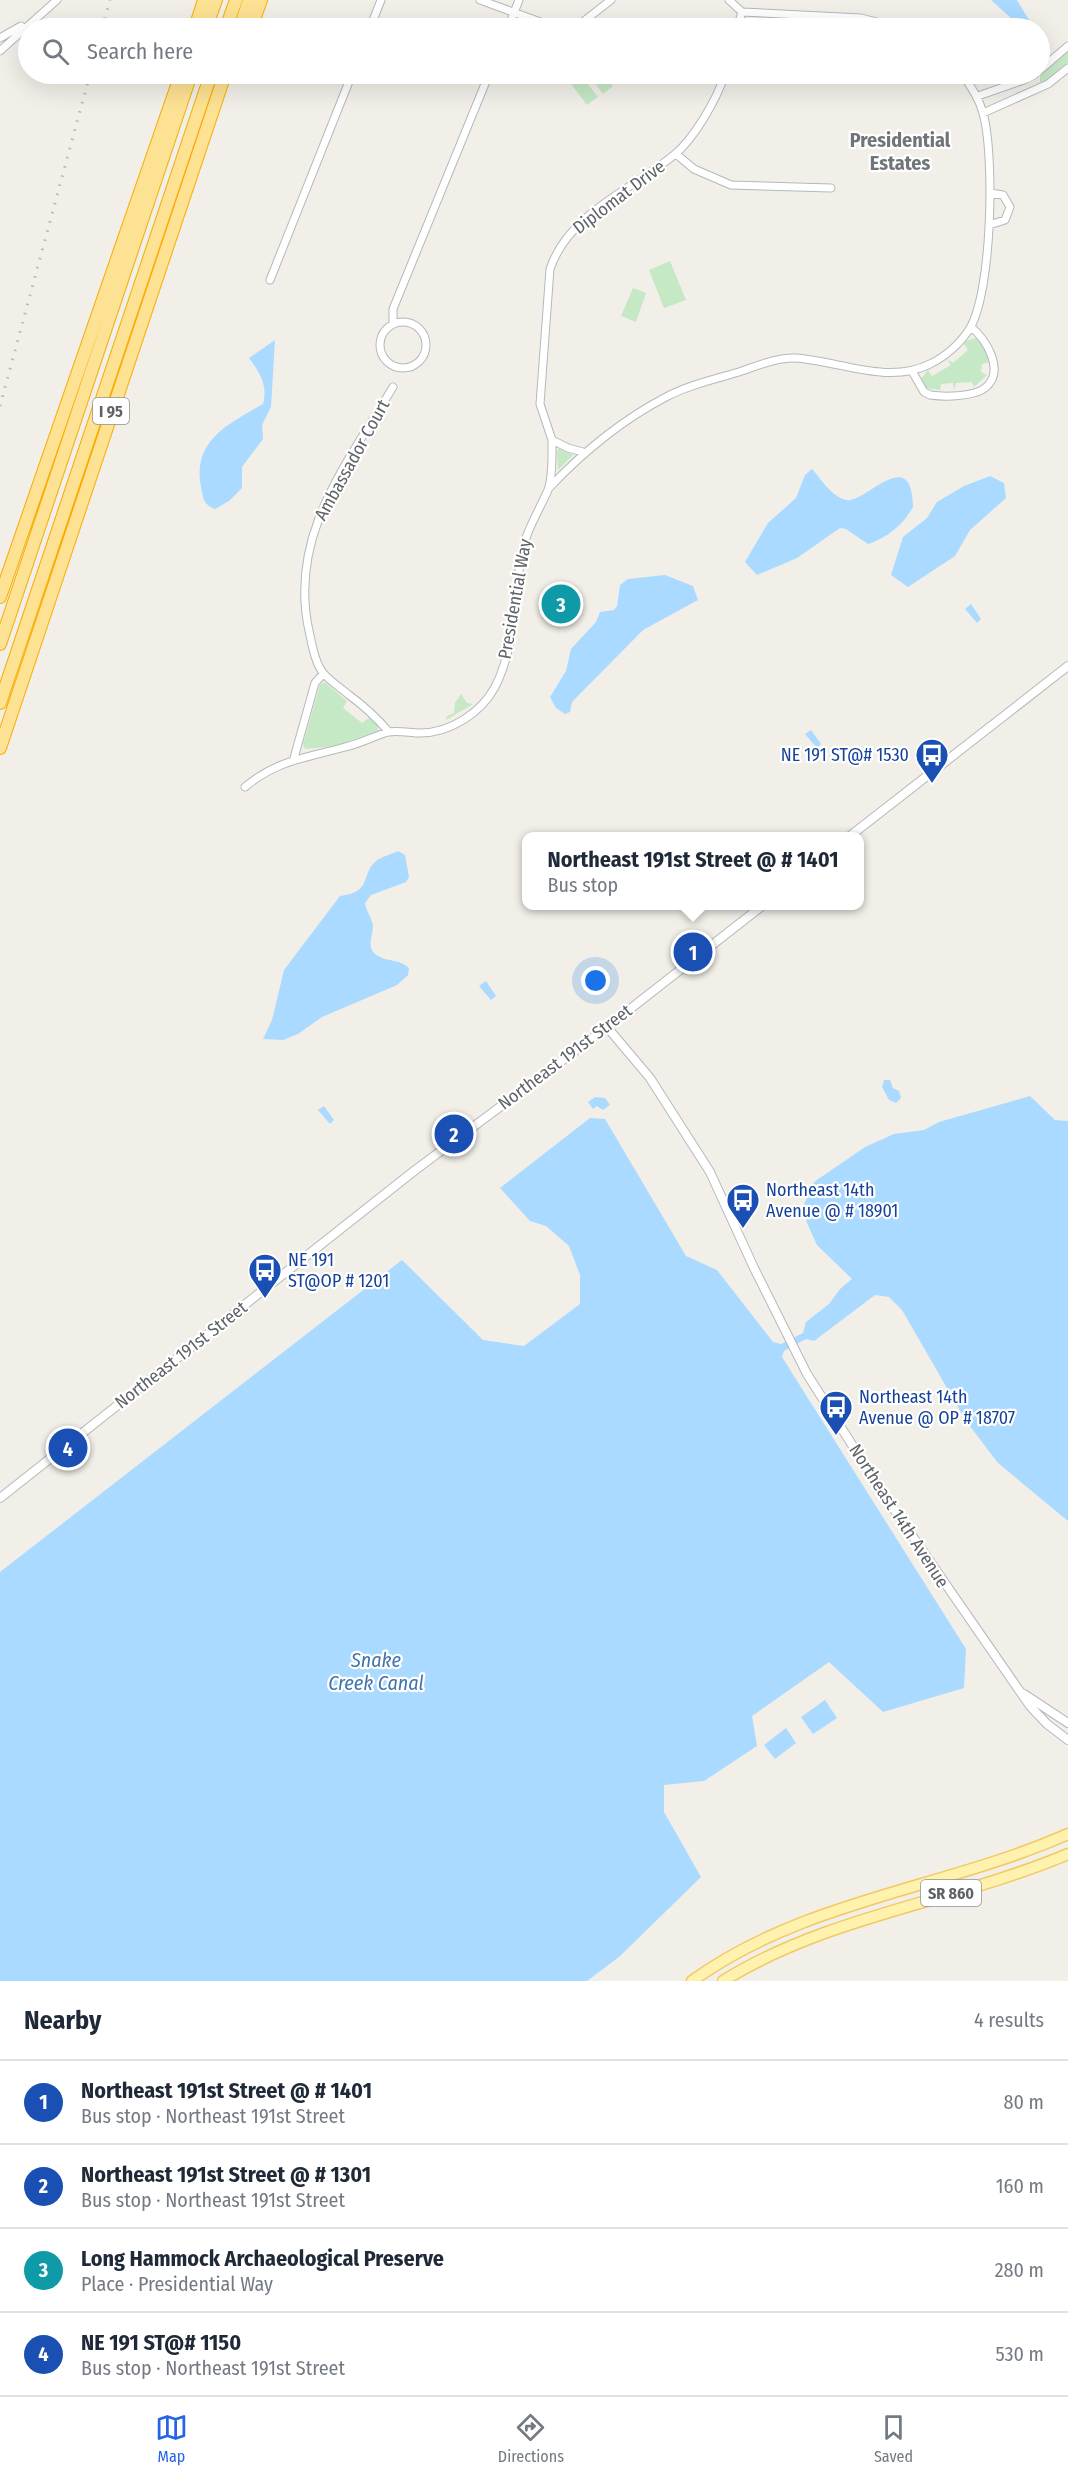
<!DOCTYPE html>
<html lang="en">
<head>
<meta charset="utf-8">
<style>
  body { margin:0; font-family:"Fira Sans Condensed",sans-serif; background:#f2f2f3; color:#1f2937 }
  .you { position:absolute; left:596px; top:981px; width:21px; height:21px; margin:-15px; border:4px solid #fff; border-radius:50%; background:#1a73e8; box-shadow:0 0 0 9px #1a73e833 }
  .badge { display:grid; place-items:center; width:39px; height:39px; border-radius:50%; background:#2563eb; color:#fff; font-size:20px; font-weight:700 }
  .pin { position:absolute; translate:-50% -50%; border:3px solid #fff; box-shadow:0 2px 6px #0006 }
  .popup { position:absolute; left:522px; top:832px; width:342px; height:78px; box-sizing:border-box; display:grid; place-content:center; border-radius:12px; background:#fff; filter:drop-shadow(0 2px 4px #0005); font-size:20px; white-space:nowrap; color:#747a83 }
  .popup b { font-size:22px; color:#1f2937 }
  .popup::after { content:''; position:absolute; left:50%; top:100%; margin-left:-12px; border:12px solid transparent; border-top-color:#fff }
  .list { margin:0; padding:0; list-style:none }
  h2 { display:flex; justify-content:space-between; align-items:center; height:78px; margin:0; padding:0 24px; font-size:26px }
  h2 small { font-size:20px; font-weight:400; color:#747a83 }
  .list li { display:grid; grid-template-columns:39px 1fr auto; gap:18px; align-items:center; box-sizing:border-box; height:84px; padding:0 24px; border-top:2px solid #e0e1e3 }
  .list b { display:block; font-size:22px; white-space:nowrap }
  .list p { margin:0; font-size:20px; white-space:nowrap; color:#747a83 }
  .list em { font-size:20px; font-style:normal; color:#747a83 }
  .icon { flex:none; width:33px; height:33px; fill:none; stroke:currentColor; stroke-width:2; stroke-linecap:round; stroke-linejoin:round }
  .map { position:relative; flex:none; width:1068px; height:1981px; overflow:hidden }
  .search { position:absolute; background:#fff; box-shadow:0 6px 24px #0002; left:18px; right:18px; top:18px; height:66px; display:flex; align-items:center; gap:15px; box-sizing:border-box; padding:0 21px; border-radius:33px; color:#747a83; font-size:22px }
  .sheet { height:414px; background:#fff }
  nav { display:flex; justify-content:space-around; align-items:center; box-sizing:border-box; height:84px; border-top:2px solid #e0e1e3; background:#fff; font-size:16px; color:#747a83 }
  nav a { display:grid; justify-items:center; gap:3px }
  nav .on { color:#2563eb }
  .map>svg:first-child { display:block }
</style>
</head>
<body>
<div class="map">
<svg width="1068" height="1981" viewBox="0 0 1068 1981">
  <rect width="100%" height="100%" fill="#f1efe8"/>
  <path fill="#c5e8c5" d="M1068 52V62L1044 82H1040V75Z
    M577 74H580L598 97 587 105 568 80Z
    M588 74H604L613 86 603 94Z
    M670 261 686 300 664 308 649 270Z
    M633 288 646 293 636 322 621 316Z
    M975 338 982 344 989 362 982 364 981 372 987 375 974 387 972 382 956 383 954 390 953 383 941 384 940 390 925 388 921 379 928 370 932 376 951 365 947 359 953 363 968 350 964 344 966 341Z
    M559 449 573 455 558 470 557 451Z
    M324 682 347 701 343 708 362 723 369 718 378 726V732L335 746 305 749 303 744 320 685Z
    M461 694 467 703 473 704 446 720 447 716 454 713 455 703Z"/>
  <path fill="#aadaff" d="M991 0H1017L1032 25 1030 28H1022Z
    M275 340 271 407 262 425 263 439 242 467V488L229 501 215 509C204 505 203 499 201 487 192 440 229 424 263 404 268 385 260 373 249 358Z
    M812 469C822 480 831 496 846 500 865 504 912 442 913 507 903 525 887 538 868 544L846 529 840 528 797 558 757 575 745 562 768 523 796 498 805 475Z
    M990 476 1004 483 1006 498 970 530 955 556 908 587 891 575 903 537 927 518 937 502 964 486Z
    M665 575 693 586 698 600 643 630 572 702 570 712 565 714 556 708 550 697 566 671 571 649 596 622 600 612 614 610 617 606 620 585 628 579Z
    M971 604 981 619 977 623 965 609Z
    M811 730 821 744 817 748 805 734Z
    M398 851 405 855 409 877 406 882 371 895 365 903C366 911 372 918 373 926 373 937 365 948 378 956 388 962 400 959 409 968L408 975 397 985 322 1017 298 1034 283 1040 263 1039 272 1020 284 970 340 896C373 892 360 875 376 861 381 857 392 854 398 851Z
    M486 981 496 996 491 1000 479 986Z
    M884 1080H890L893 1088 899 1091 901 1098 896 1103 889 1100 882 1087Z
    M1030 1096 1055 1120 1068 1121V1521L998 1463 966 1421 902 1310 889 1297 875 1295 814 1341 806 1339 784 1351 782 1357 966 1649 964 1688 883 1712 829 1662 752 1716 757 1746 704 1781 664 1785V1812L701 1877 619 1957 587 1981H0V1572L402 1260 483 1340 524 1346 580 1304V1275L569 1246 546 1226 530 1221 500 1188 590 1118 605 1119 686 1256 717 1270 773 1342 781 1344 803 1333 806 1322 829 1304 840 1289 852 1279 817 1245 807 1223 804 1204 814 1182 865 1147 894 1134 924 1130 939 1122Z
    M595 1097 605 1098 610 1105 603 1110 597 1106 593 1109 588 1102Z
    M324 1106 334 1120 330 1124 318 1110Z
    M825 1700 837 1718 813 1734 801 1717Z
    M786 1728 796 1743 775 1759 764 1745Z"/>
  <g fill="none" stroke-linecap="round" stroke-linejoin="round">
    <defs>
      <path id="minor" d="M480 0 557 28
        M729 0 742 12
        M742 12 861 18 899 28
        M370 28 381 0
        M508 28 519 0
        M575 28 611 0
        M737 28 742 12
        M0 38 21 26
        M0 51 57 0
        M1040 70 1068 46
        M978 96 1021 81 1035 74
        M983 113 1048 84 1068 68
        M676 154 694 169 731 185 831 188
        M989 225 1005 220 1010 207 1003 195 990 193
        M270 280 352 74
        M380 345a23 23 0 1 1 46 0a23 23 0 1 1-46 0Z
        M393 324V309L489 74
        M912 371 924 392 930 395C944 397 973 397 985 388 1006 371 986 339 971 327
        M583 452 568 448 552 440 540 404 550 269C569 213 630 191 674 155 694 139 717 99 725 74
        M549 488C583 452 622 420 666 397 689 385 715 379 739 372 757 366 777 357 796 358 839 361 888 385 930 364 945 357 961 343 970 328 992 291 995 156 983 113 979 98 971 87 962 74
        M389 732C377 718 364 706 349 695 341 688 331 682 324 674 315 664 312 644 309 631 288 535 347 464 393 387
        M294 758 315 683 323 674
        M245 787C277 760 306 758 345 747 360 744 374 736 388 732 399 730 410 733 420 733 450 733 481 713 495 687 515 648 514 600 521 557 525 532 538 513 548 490 553 476 552 455 552 440"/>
      <path id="tertiary" d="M850 836 1068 666
        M607 1027 650 1078 710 1172 754 1268 807 1374 884 1495 1030 1706 1047 1724 1068 1740
        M0 1498 414 1171 607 1027 762 906
        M1024 1694 1068 1723"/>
      <path id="primary" d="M692 1981C804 1900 944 1889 1068 1834
        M723 1981C829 1915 955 1902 1068 1854"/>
      <path id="motorway" d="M195 28 204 0
        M206 28 216 0
        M226 28 236 0
        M240 28 249 0
        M251 28 261 0
        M0 597 181 74
        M0 644 191 74
        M0 703 211 74
        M0 748 225 74"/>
    </defs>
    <use href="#minor" stroke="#b5b8bc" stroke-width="9"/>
    <use href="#tertiary" stroke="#b5b8bc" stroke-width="10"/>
    <use href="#primary" stroke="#f2c960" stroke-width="13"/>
    <use href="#motorway" stroke="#f9ab00" stroke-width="14"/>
    <use href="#minor" stroke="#fff" stroke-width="7"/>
    <use href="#tertiary" stroke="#fff" stroke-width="8"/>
    <use href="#primary" stroke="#fff2af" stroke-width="10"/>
    <use href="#motorway" stroke="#fde293" stroke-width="12"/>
    <path stroke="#b6b7b8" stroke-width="3" stroke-dasharray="1.5 8" stroke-linecap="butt" d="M102 28 110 0
      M0 406 90 74"/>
  </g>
  <defs>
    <symbol id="bus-pin" viewBox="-11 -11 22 30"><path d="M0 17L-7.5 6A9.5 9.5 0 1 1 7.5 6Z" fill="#1a4fb4" stroke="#fff"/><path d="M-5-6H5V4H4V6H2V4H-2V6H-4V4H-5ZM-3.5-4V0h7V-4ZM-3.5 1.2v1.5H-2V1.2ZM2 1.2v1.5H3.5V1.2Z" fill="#fff"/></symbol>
  </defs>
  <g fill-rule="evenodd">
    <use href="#bus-pin" x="913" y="736" width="38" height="52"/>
    <use href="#bus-pin" x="724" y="1181" width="38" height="52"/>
    <use href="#bus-pin" x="246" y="1251" width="38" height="52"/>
    <use href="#bus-pin" x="817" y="1388" width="38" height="52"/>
  </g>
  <g text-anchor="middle" stroke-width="4.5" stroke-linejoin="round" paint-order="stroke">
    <g fill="#fff" stroke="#8f9295" stroke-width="1.5">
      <rect x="93" y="398" width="36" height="26" rx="4.5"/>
      <rect x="921" y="1880" width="60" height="26" rx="4.5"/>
    </g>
    <g font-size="16" font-weight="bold" fill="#5f6368">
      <text x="111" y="417">I 95</text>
      <text x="951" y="1899">SR 860</text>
    </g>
    <g font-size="18" fill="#5f6368" stroke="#fff">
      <text transform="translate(619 197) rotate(-37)" y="6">Diplomat Drive</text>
      <text transform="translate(352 460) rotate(-61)" y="6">Ambassador Court</text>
      <text transform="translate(515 599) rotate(-80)" y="6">Presidential Way</text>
      <text transform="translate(565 1057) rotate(-37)" y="6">Northeast 191st Street</text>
      <text transform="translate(181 1355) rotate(-38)" y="6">Northeast 191st Street</text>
      <text transform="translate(899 1516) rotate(57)" y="6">Northeast 14th Avenue</text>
    </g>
    <g font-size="18" fill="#164399" stroke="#fff" text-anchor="start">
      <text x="909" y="761" text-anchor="end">NE 191 ST@# 1530</text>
      <text x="766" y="1196">Northeast 14th<tspan x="766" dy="21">Avenue @ # 18901</tspan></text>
      <text x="288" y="1266">NE 191<tspan x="288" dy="21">ST@OP # 1201</tspan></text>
      <text x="859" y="1403">Northeast 14th<tspan x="859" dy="21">Avenue @ OP # 18707</tspan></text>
    </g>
    <g font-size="20" font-weight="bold" fill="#70757a" stroke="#fff">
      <text x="900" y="147">Presidential<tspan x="900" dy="23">Estates</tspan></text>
    </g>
    <g font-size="20" font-style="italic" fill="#4174aa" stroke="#fff">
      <text x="376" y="1667">Snake<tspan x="376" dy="23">Creek Canal</tspan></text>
    </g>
  </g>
</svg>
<div class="you"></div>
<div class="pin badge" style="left:693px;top:952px;background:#1a4fb4">1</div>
<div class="popup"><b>Northeast 191st Street @ # 1401</b>Bus stop</div>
<div class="pin badge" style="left:454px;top:1134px;background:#1a4fb4">2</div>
<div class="pin badge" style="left:561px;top:604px;background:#0f9aa8">3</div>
<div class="pin badge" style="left:68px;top:1448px;background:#1a4fb4">4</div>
<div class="search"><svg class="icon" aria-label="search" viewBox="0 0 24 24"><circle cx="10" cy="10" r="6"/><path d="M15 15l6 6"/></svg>Search here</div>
</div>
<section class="sheet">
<h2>Nearby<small>4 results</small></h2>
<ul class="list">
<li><span class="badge" style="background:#1a4fb4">1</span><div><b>Northeast 191st Street @ # 1401</b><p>Bus stop · Northeast 191st Street</p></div><em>80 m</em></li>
<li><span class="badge" style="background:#1a4fb4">2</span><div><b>Northeast 191st Street @ # 1301</b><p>Bus stop · Northeast 191st Street</p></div><em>160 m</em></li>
<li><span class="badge" style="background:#0f9aa8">3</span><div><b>Long Hammock Archaeological Preserve</b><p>Place · Presidential Way</p></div><em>280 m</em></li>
<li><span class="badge" style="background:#1a4fb4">4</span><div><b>NE 191 ST@# 1150</b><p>Bus stop · Northeast 191st Street</p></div><em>530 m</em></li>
</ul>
</section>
<nav>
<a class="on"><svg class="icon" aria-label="map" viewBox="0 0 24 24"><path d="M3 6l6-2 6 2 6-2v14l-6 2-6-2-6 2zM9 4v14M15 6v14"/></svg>Map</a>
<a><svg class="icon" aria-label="directions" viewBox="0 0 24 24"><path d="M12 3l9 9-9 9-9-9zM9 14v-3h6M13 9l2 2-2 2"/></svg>Directions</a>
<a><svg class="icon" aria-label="saved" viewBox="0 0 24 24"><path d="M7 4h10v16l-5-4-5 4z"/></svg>Saved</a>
</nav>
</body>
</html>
